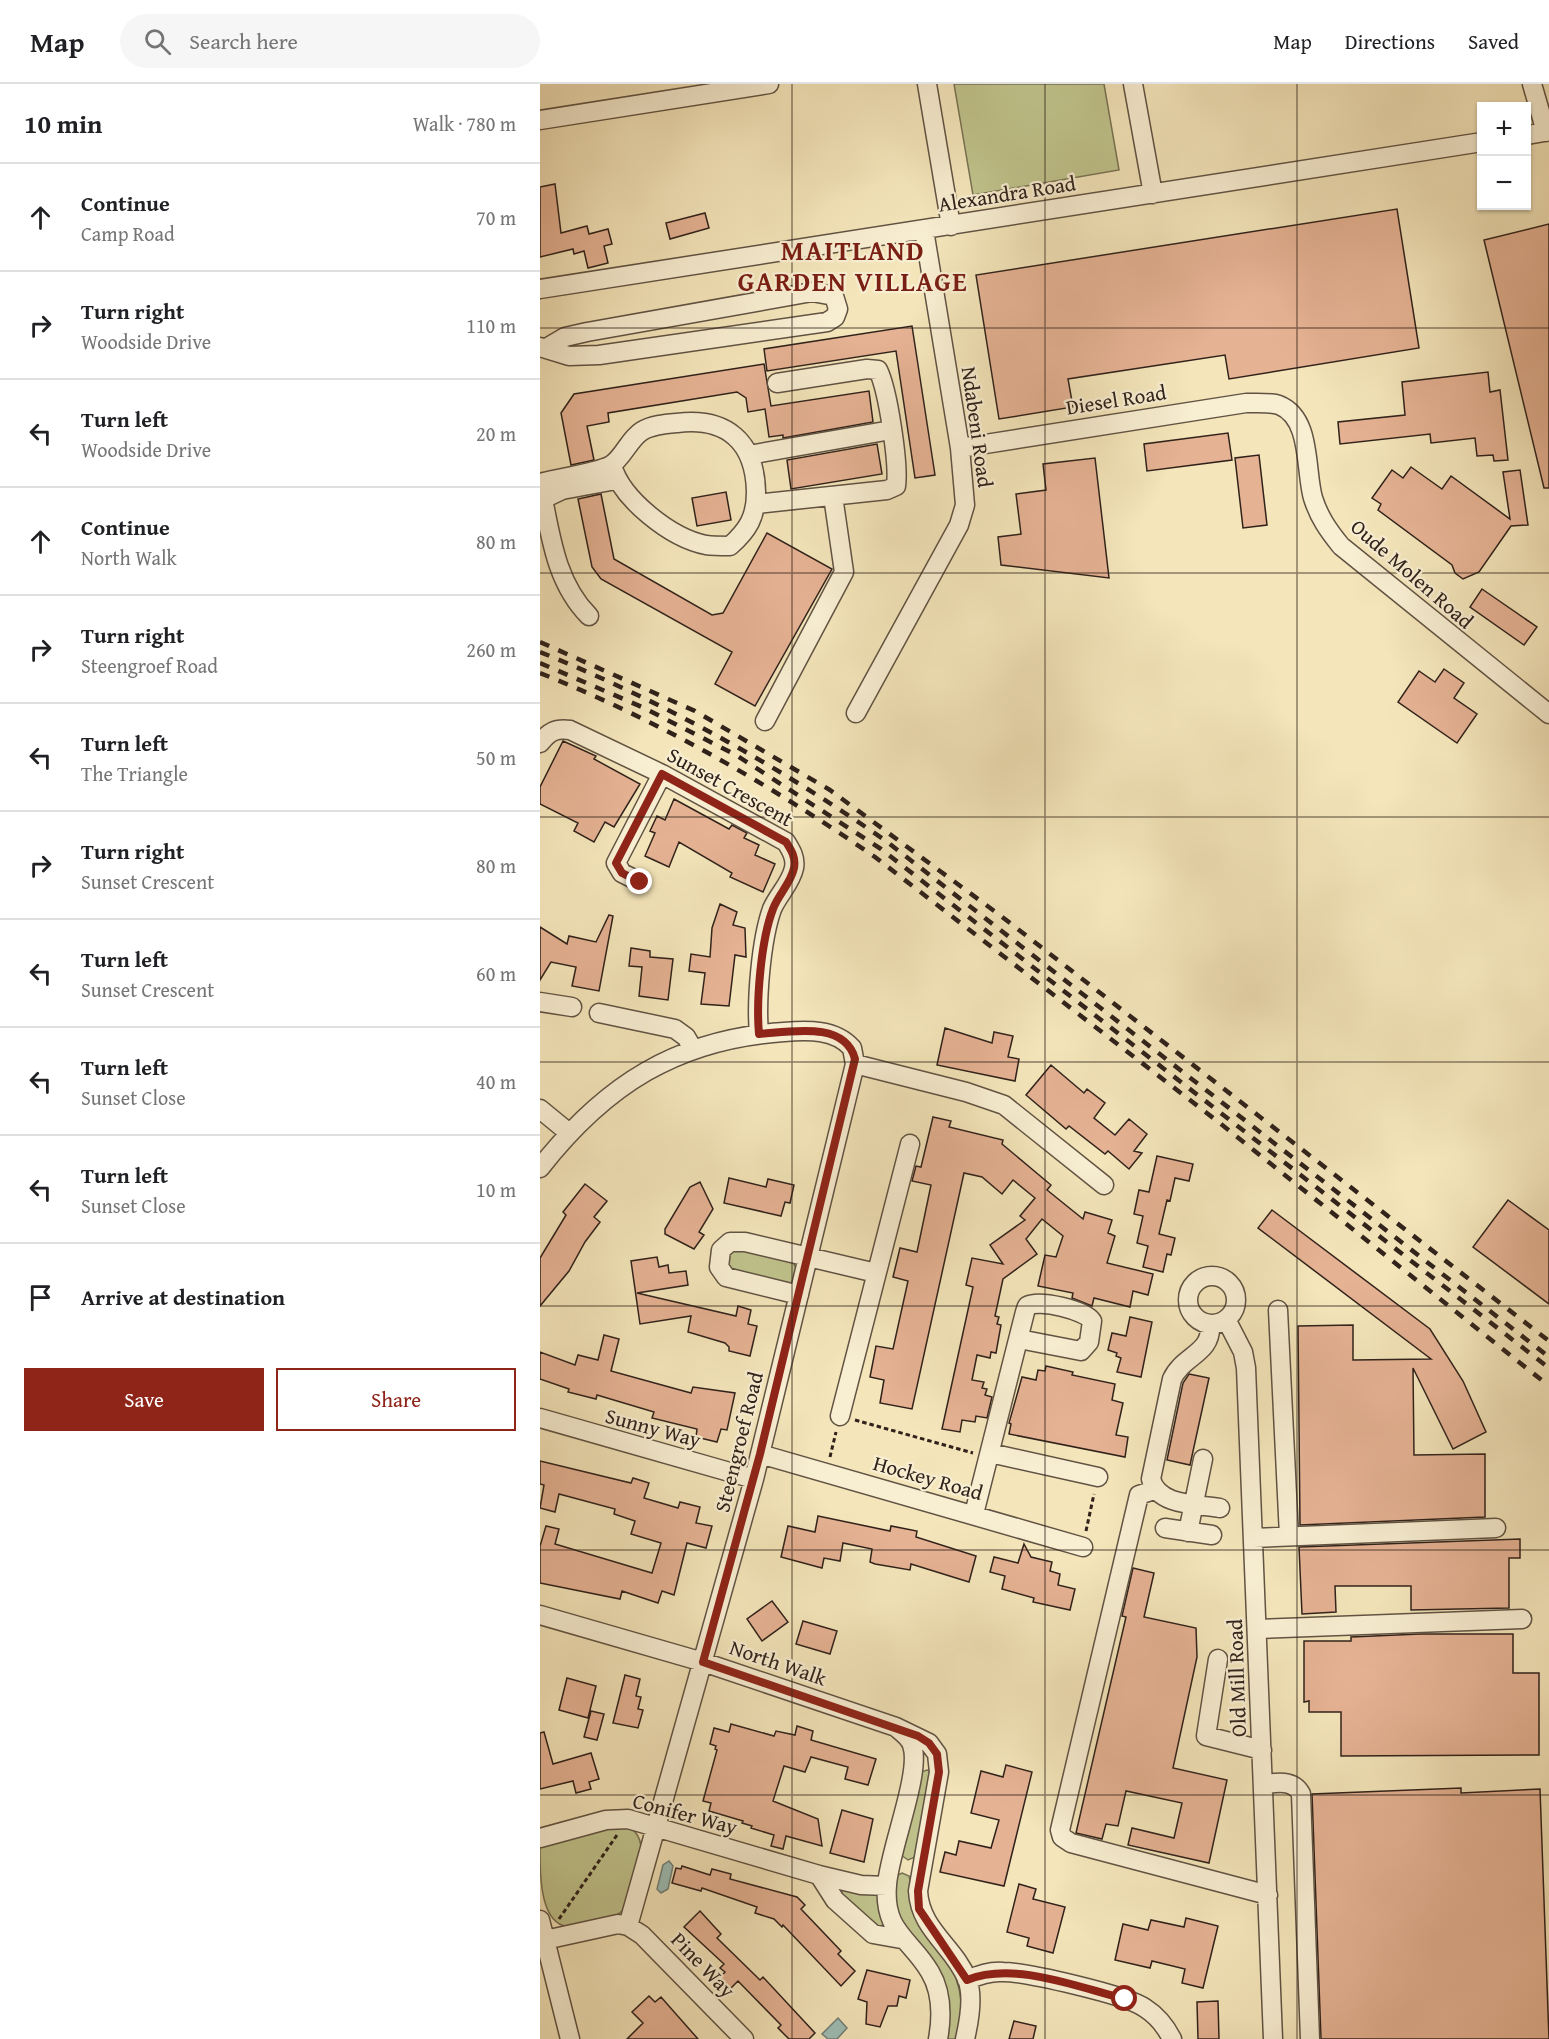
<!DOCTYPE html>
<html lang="en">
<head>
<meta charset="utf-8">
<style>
  body { margin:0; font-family:"Gentium Book Plus",serif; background:#f6f6f6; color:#202124 }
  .controls { position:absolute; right:18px; top:18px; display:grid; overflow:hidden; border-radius:0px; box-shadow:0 2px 4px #0004 }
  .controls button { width:54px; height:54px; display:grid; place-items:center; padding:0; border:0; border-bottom:2px solid #e0e0e0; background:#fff; color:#202124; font:30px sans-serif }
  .stop { position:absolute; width:18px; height:18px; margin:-14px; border:4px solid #8f2418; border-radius:50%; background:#fff }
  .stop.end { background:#8f2418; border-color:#fff; box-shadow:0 2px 6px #0008 }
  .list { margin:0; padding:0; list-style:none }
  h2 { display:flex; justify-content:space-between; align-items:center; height:78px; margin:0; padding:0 24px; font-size:26px }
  h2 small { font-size:20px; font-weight:400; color:#757577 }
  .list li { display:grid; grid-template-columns:39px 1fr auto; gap:18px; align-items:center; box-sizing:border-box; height:108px; padding:0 24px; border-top:2px solid #e0e0e0 }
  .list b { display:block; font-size:22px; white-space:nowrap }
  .list p { margin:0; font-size:20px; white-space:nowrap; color:#757577 }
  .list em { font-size:20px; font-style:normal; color:#757577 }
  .actions { display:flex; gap:12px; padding:18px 24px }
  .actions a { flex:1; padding:14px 0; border:2px solid #8f2418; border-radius:0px; text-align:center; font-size:21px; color:#8f2418 }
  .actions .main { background:#8f2418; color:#fff }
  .icon { flex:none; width:33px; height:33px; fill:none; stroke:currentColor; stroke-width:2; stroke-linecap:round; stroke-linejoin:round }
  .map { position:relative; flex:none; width:1009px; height:1955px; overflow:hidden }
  header { display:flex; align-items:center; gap:36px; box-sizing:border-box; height:84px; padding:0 30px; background:#fff; border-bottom:2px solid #e0e0e0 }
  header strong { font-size:28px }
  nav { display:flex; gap:33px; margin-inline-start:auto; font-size:21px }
  .search { width:420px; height:54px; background:#f6f6f6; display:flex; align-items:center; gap:15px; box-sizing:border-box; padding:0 21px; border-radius:33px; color:#757577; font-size:22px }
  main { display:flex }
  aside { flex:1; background:#fff }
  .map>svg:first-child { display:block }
</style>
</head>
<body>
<header>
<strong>Map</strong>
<div class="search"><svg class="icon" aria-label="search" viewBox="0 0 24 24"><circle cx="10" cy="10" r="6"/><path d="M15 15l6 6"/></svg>Search here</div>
<nav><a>Map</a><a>Directions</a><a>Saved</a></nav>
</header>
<main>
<aside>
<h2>10 min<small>Walk · 780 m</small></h2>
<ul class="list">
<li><svg class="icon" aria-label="ahead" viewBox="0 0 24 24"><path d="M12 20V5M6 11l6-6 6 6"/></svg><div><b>Continue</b><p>Camp Road</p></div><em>70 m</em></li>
<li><svg class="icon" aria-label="right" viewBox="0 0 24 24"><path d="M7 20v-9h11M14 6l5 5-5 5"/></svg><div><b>Turn right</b><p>Woodside Drive</p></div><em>110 m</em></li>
<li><svg class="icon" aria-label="left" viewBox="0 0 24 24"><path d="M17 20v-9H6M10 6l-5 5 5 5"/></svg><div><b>Turn left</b><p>Woodside Drive</p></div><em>20 m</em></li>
<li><svg class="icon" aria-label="ahead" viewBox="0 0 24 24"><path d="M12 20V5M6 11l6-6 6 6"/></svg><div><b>Continue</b><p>North Walk</p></div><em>80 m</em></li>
<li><svg class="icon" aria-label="right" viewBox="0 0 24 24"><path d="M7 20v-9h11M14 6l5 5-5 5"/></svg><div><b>Turn right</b><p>Steengroef Road</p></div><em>260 m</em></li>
<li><svg class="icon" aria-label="left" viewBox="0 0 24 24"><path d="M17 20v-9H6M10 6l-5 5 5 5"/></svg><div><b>Turn left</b><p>The Triangle</p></div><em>50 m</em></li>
<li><svg class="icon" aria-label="right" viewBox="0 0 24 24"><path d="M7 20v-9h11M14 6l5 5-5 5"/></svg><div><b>Turn right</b><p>Sunset Crescent</p></div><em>80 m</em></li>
<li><svg class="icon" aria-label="left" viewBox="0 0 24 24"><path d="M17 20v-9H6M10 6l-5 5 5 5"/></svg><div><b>Turn left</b><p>Sunset Crescent</p></div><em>60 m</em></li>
<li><svg class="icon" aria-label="left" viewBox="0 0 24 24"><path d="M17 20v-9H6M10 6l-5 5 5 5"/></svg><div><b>Turn left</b><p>Sunset Close</p></div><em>40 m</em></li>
<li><svg class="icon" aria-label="left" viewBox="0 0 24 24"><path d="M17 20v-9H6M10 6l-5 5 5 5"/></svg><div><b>Turn left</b><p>Sunset Close</p></div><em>10 m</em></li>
<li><svg class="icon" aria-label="arrive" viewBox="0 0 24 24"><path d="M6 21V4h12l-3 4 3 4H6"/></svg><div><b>Arrive at destination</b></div></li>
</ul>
<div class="actions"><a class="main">Save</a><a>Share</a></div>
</aside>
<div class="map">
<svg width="1009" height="1955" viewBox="0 0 1009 1955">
  <rect width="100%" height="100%" fill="#f4e5ba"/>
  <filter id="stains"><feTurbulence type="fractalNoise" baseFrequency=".00333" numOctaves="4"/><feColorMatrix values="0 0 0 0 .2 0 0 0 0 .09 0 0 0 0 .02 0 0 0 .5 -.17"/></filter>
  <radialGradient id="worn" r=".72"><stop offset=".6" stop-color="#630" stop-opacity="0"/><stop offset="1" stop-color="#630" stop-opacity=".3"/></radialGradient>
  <path fill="#c0c38c" stroke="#787254" stroke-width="1.5" d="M414 0H564L579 86 433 111Z
    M192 1164 253 1178C259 1187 256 1197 247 1202L190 1190 184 1171Z
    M387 1686 392 1688 375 1773 368 1776 361 1771 381 1688Z
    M77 1739C120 1746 95 1798 83 1826 73 1836 58 1837 45 1841 0 1855 0 1799 0 1761Z
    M362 1789 369 1792C374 1809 372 1825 380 1842 384 1850 392 1856 398 1863 421 1891 425 1920 419 1955H402L407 1929 355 1825 356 1792Z
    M299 1801 336 1811 340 1815 344 1839 340 1844 296 1808Z"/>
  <path fill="#9dbeb6" stroke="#718078" stroke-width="1.5" d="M129 1777 133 1782 128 1805 121 1809 117 1805 123 1781Z
    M298 1934 307 1944 297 1955H288L282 1950Z"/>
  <path fill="#e5b293" stroke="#30221b" stroke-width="1.5" d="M15 100 21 149 47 142 49 150 68 145 72 160 64 162 68 179 48 184 44 167 34 170 33 165 0 173V103Z
    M857 125 879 264 689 295 685 271 528 295 533 323 459 335 436 191Z
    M165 129 169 144 130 155 126 139Z
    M1009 140V404H1004L944 156Z
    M372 242 395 391 375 394 356 267 227 287 224 265Z
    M224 280 231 322 329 307 333 338 243 354V351L229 353 225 325 208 328 206 314 197 308 68 329 69 338 47 342 54 376 31 381 21 329 34 310Z
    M948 288 950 308 960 306 968 376 954 377 953 371 937 372 935 354 891 359 890 350 800 360 798 338 865 331 862 298Z
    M688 349 692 376 607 387 604 360Z
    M337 360 342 390 251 405 247 376Z
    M719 371 727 441 703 444 695 374Z
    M555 374 569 494 461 481 458 453 481 450 476 410 506 406 503 380Z
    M871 383 902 405 911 392 970 435 963 388 980 386 988 441 971 442 939 488 923 495 915 489 912 481 838 426 841 420 832 414 852 386 863 394Z
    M186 408 191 436 157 442 152 414Z
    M61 410 74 475 172 531 183 529 227 449 292 485 215 622 175 600 192 568 61 495 52 483 38 415Z
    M942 505 997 543 984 561 930 523Z
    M904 585 924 599 914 614 937 630 917 659 858 618 879 587 895 598Z
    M23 657 56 672 54 675 100 700 74 743 65 738 54 758 34 747 38 739 0 720V703Z
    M134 715 189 745 192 741 207 749 204 754 219 761 215 771 235 780 223 808 190 793 192 789 139 758 129 783 105 772 115 749 110 747 117 732 125 736Z
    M180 820 197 828 193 841 205 844 206 873 195 871 189 922 161 920 165 889 149 887 151 870 170 873 172 844Z
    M69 831 73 832 59 907 32 902 36 883 11 878 0 896V843L27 860 29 852 56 858Z
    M91 864 110 867V873L133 875 128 916 99 912 102 883 89 882Z
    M405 944 452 959 454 948 473 952 468 973 479 975 475 997 397 981Z
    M511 981 544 1009 547 1005 565 1019 554 1034 575 1051 589 1035 607 1050 594 1067 602 1069 589 1085 568 1067 565 1070 529 1042 526 1045 486 1011Z
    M393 1033 411 1037 409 1043 463 1056 462 1060 511 1101 507 1106 543 1135 545 1128 572 1136 568 1149 575 1152 567 1179 613 1190 608 1211 593 1207 590 1223 554 1214 552 1222 532 1214 533 1209 498 1202 505 1171 516 1173 523 1152 502 1135 486 1155 497 1170 463 1195 455 1232 459 1233 457 1240 461 1241 456 1269 451 1268 450 1274 437 1271 432 1296 444 1298 442 1304 447 1305 445 1311 452 1313 447 1334 436 1332 435 1338 422 1336 420 1348 402 1345 433 1203 426 1201 432 1174 463 1180 450 1161 485 1136 480 1132 495 1114 473 1096 462 1110 442 1093 424 1089 372 1325 340 1319 344 1296 330 1293 336 1262 353 1265 368 1197 353 1193 360 1164 377 1168 391 1101 372 1097 376 1082 381 1083Z
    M617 1072 653 1080 649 1097 635 1094 630 1117 627 1116 619 1150 635 1154 631 1171 627 1170 623 1188 603 1183 608 1162 597 1159 603 1132 594 1130 599 1106 609 1108Z
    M189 1094 226 1103 228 1095 254 1101 250 1119 245 1118 241 1132 184 1119Z
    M160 1098 173 1125 159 1148 164 1151 154 1165 125 1150V1145L150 1103Z
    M45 1100 67 1117 54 1133 60 1138 45 1158 29 1187 0 1222V1174L26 1131 23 1128Z
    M968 1116 1009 1146V1220L933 1163Z
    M732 1126 890 1245 923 1297 946 1348 913 1365 873 1284 874 1371 945 1370V1433L760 1441 758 1242 813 1241V1276L891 1275 718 1144Z
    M117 1173 119 1183 128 1181 129 1189 146 1187 148 1201 97 1209 196 1232 198 1222 211 1226 208 1240 217 1242 210 1272 189 1267V1263L185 1259 148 1248 151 1232 100 1240 91 1177Z
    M590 1233 612 1238 601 1293 577 1288 581 1274 576 1272 577 1269 568 1266 572 1249 586 1252Z
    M64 1251 79 1255 71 1287 151 1309 153 1303 195 1309 187 1346 181 1345 177 1358 156 1353 157 1345 112 1334 114 1328 57 1311 56 1315 28 1308 29 1305 0 1295V1268L35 1281 38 1271 58 1276Z
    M506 1282 533 1288 532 1291 575 1300 572 1316 583 1319 576 1351 588 1353 585 1373 469 1350 471 1340 469 1339 482 1293 496 1296 498 1286 505 1287Z
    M649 1290 669 1294 650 1381 627 1376 643 1299Z
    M0 1377 91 1399 93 1394 109 1399 104 1414 138 1424 140 1418 160 1423 156 1439 172 1442 166 1464 147 1459 134 1511 122 1507 118 1519 82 1507 80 1515 0 1499V1462L6 1442 19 1445 15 1460 112 1489 121 1459 91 1450 95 1437 74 1430 75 1425 19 1410 15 1428 0 1424 4 1401 0 1400Z
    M278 1432 350 1447 351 1442 377 1447 376 1453 436 1472 429 1498 371 1480 370 1486 335 1480 330 1478 332 1465 303 1459 300 1477 284 1474 282 1484 241 1473 248 1442 275 1448Z
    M980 1455V1474H969V1524L871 1526V1502H795L796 1528 762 1530 759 1463Z
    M484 1460 491 1473 512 1478 510 1487 520 1490 518 1501 535 1505 530 1526 493 1518 494 1514 462 1505 465 1492 450 1488 454 1473 478 1479Z
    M593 1484 614 1489 604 1533 656 1544 657 1573 633 1684 687 1696 669 1779 588 1761 592 1744 634 1754 642 1719 586 1707 578 1742 566 1740 562 1755 536 1749 586 1533 582 1532Z
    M232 1517 248 1538 222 1557 207 1535Z
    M263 1537 297 1547 290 1570 256 1560Z
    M880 1550H973V1589H999V1671L801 1672V1628H769V1617L764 1618V1557H811V1553Z
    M85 1591 100 1595 96 1612 101 1613 98 1625 103 1626 98 1644 73 1639Z
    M27 1594 56 1602 48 1634 19 1626Z
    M51 1627 64 1630 57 1656 44 1653Z
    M191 1640 234 1652 236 1647 255 1651 257 1642 273 1647 271 1656 336 1675 328 1701 305 1695 308 1683 271 1673 265 1688 244 1682 233 1717 278 1735 282 1762 246 1752 243 1765 231 1762 234 1751 211 1744 212 1742 202 1739 203 1737 169 1727 171 1719 163 1717 177 1666 175 1665 176 1662 170 1660 174 1644 189 1648Z
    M4 1648 13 1680 51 1669 59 1695 49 1698 51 1705 36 1709 33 1697 0 1705V1649Z
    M466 1681 492 1688 464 1802 400 1788 405 1768 416 1771 419 1757 451 1764 459 1736 431 1729 441 1687 463 1693Z
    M921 1704V1709L1000 1705 1009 1955H781L772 1710Z
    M302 1726 333 1735 324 1778 290 1769Z
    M142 1782 170 1791 172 1785 191 1790 190 1795 257 1813 265 1821 261 1825 301 1867 298 1870 315 1887 301 1902 243 1841 242 1843 234 1835 215 1829 217 1823 162 1804 161 1807 132 1799 136 1784 141 1785Z
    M479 1800 496 1805 493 1815 525 1823 513 1869 487 1862 489 1854 467 1848Z
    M160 1827 181 1850 177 1854 220 1896 223 1893 275 1949 269 1955H249L238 1944 241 1941 198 1897 190 1905 179 1894 185 1888 180 1884 184 1880 144 1843Z
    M646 1834 678 1842 663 1904 642 1899 645 1885 612 1877 610 1884 575 1876 583 1840 608 1846 611 1836 644 1843Z
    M327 1886 370 1896 366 1914 359 1912 357 1922H348L340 1943 326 1940 327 1918 318 1915Z
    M109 1912 115 1918 121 1913 158 1955H87L103 1939 92 1928Z
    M678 1917 679 1955H658L657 1918Z
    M474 1937 496 1942 493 1955H469Z"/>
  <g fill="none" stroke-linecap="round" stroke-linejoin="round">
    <defs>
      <path id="minor" d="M387 0 411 142
        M593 0 613 110
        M992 0 1006 48
        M0 36 229 0
        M987 51 1009 47
        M0 205 942 58
        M0 263 29 272 59 271 287 238 295 233 298 225 294 212 272 208 47 248 25 253 8 263
        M420 364 706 319C716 319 730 318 739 321 772 334 765 387 773 414 779 433 788 446 801 462L1009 630
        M209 371 351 346
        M0 399C17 394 57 389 71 381 83 374 89 355 102 347 112 341 125 340 137 339 186 333 215 357 216 408 216 433 208 446 190 462 182 462 173 462 166 461 131 454 81 415 72 381
        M0 400C10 446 14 497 49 532
        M3 415 22 406 76 396
        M216 420 347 406 356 402C359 380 348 306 338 286L327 285 237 299
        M316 629 419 441 425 421 420 364 384 146
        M225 637 304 488 293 412
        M0 659C9 648 15 644 30 646L122 690 246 758C251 766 256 774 254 784 251 799 238 811 232 825 221 856 216 917 219 950
        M100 798 82 789 76 779 122 690
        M0 918 32 923
        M59 929 135 945 146 953 153 965
        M315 980 426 1008 464 1021 564 1101
        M0 1025 28 1048
        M0 1084C65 1001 137 955 244 948 268 946 295 945 312 964L315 980 214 1395 88 1842 102 1851 204 1955
        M648 1216a24 24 0 1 1 48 0a24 24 0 1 1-48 0Z
        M259 1211 186 1193 179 1183 181 1166 190 1158H205L336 1189
        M738 1226 749 1452
        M686 1235 703 1268 706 1284 733 1955
        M670 1241C672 1270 643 1271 632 1295L611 1395C618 1422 656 1420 680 1424
        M300 1332 370 1060
        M0 1334 214 1395
        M450 1369 558 1393
        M220 1370 543 1463
        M614 1406 599 1411 520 1746 522 1753 531 1759 728 1811
        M434 1430 485 1228 487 1222C499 1215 545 1226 552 1237L549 1258 541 1267 479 1255
        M625 1444 672 1451
        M648 1448 663 1375
        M713 1454 956 1444
        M0 1531 163 1578 356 1643 389 1659 397 1670 399 1688 378 1807C380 1846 414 1862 427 1895 434 1912 429 1938 425 1955
        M717 1545 982 1535
        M678 1575 666 1652 722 1666
        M357 1644C363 1649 370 1654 372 1661 382 1688 349 1767 347 1801 343 1848 370 1854 390 1888 402 1908 402 1933 398 1955
        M723 1700C738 1699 753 1695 761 1710L770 1955
        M0 1754 66 1736 88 1735 279 1791 321 1801 347 1802
        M279 1791 295 1816 333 1850 361 1855
        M0 1836 30 1955
        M5 1856 78 1840 88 1842
        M427 1896C439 1891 450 1887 463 1888 486 1888 587 1911 605 1924 616 1931 626 1943 632 1955"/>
    </defs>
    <use href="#minor" stroke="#615343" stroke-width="21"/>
    <path stroke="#30221b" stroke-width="3" stroke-dasharray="4.5 3" stroke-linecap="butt" d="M315 1336 433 1369
      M290 1373 296 1348
      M546 1447 554 1410
      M19 1835 77 1751"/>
    <use href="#minor" stroke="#f8eed2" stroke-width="18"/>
    <path stroke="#30221b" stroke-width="4.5" stroke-dasharray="10 10" stroke-linecap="butt" d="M0 558 155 627 290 706 461 832 1009 1257
      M0 568C124 618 237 681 346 757L1009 1273
      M0 579 102 623 196 671 341 765 1009 1284
      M0 589C120 637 229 700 335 773L681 1040 1009 1302"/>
  </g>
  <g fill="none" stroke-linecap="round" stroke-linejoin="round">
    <path stroke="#8f2418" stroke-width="8" d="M100 798 82 789 76 779 122 690 246 758C251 766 256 773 254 784 251 799 238 811 233 825 221 856 216 917 219 950 249 948 305 936 315 975L220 1370 163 1578 378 1652 389 1659 397 1670 399 1688 378 1807 379 1825 427 1896C474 1877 537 1903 585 1915"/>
  </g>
  <path fill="none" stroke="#30221b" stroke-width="1.5" stroke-opacity="0.55" d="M252 0V1955M505 0V1955M757 0V1955M0 244H1009M0 489H1009M0 733H1009M0 978H1009M0 1222H1009M0 1466H1009M0 1711H1009"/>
  <g text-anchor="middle" stroke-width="4.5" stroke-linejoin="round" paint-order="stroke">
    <g font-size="21" fill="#30221b" stroke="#f8eed2">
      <text transform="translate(467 110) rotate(-9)" y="7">Alexandra Road</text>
      <text transform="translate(576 316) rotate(-9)" y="7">Diesel Road</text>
      <text transform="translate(437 343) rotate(82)" y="7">Ndabeni Road</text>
      <text transform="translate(872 490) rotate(41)" y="7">Oude Molen Road</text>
      <text transform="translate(190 703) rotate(29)" y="7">Sunset Crescent</text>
      <text transform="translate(113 1344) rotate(15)" y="7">Sunny Way</text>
      <text transform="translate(199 1358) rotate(-76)" y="7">Steengroef Road</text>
      <text transform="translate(388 1394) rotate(16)" y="7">Hockey Road</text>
      <text transform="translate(238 1579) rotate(19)" y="7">North Walk</text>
      <text transform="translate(697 1594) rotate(-92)" y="7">Old Mill Road</text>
      <text transform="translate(145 1730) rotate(15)" y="7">Conifer Way</text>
      <text transform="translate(163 1881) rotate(46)" y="7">Pine Way</text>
    </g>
    <g font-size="27" font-weight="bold" letter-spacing="1.5" fill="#7a1f14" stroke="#f8eed2">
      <text x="313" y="176">MAITLAND<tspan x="313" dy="31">GARDEN VILLAGE</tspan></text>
    </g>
  </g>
  <rect width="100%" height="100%" filter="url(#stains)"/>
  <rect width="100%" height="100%" fill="url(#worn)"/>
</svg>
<div class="controls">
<button>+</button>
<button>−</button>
</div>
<div class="stop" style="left:585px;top:1915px"></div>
<div class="stop end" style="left:100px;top:798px"></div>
</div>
</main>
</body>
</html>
